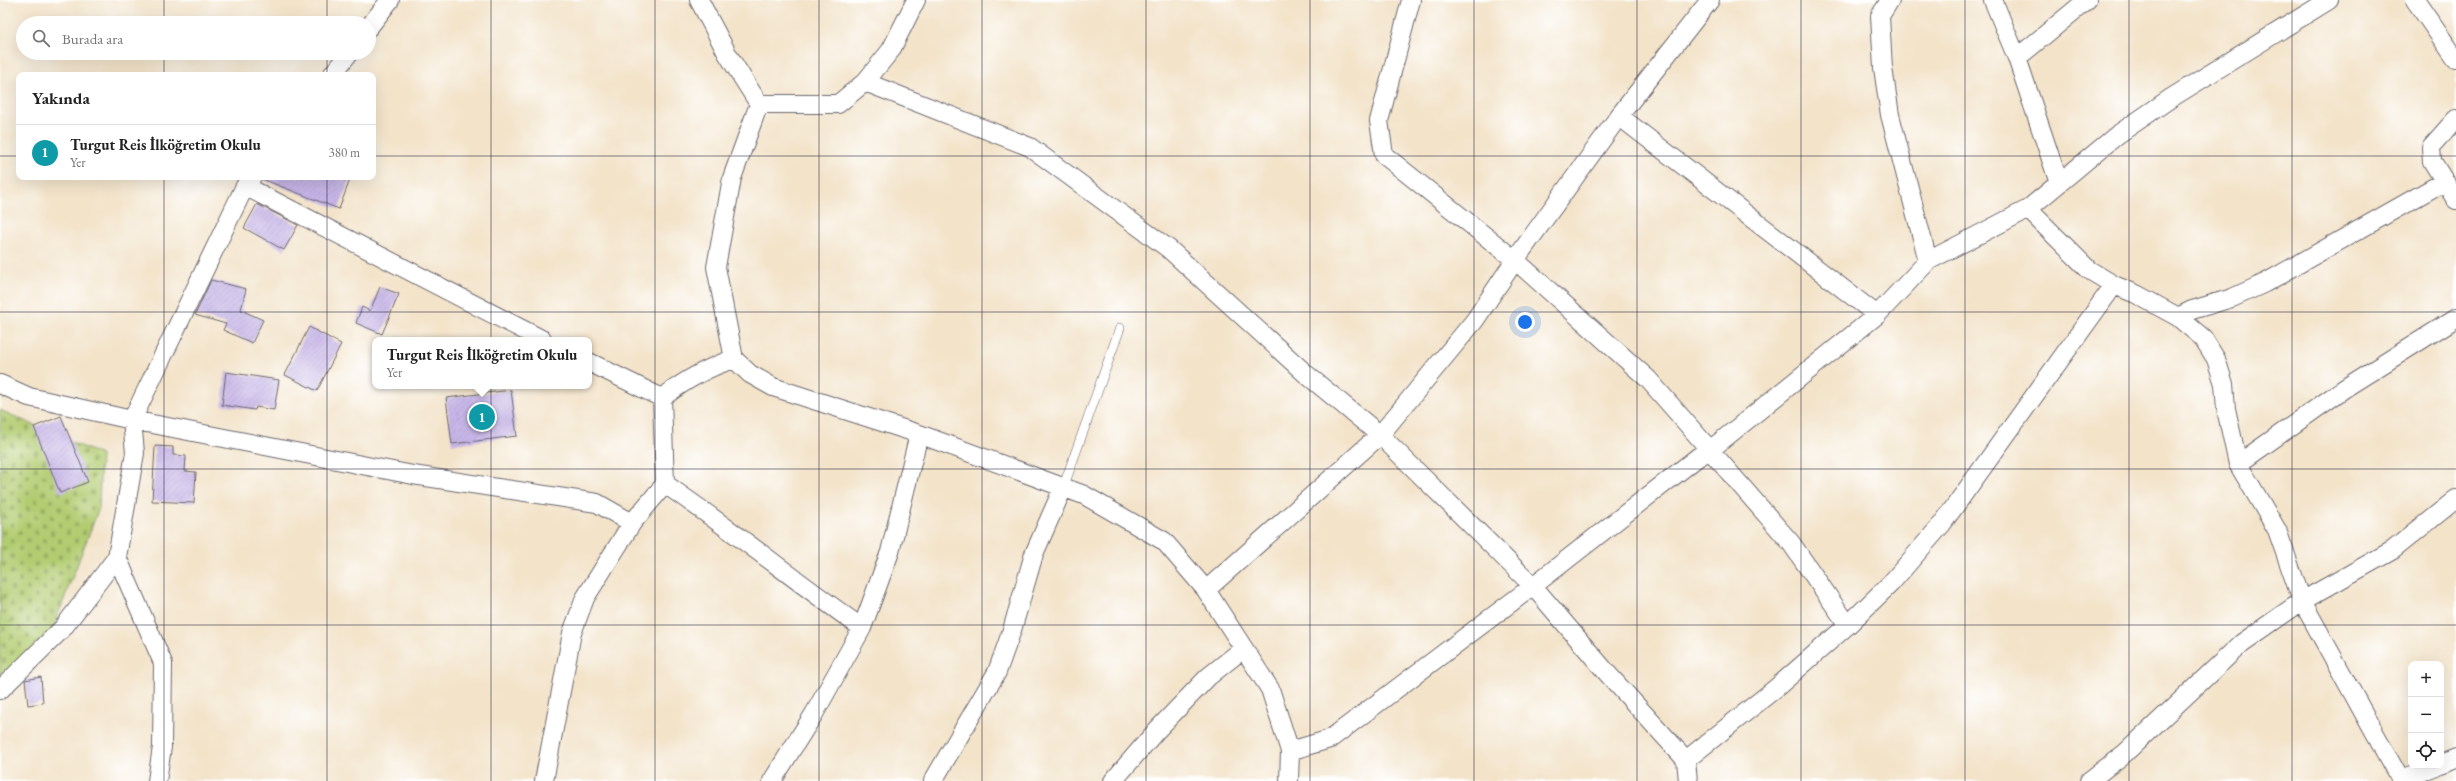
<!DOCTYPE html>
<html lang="tr">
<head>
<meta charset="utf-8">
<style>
  body { margin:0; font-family:"EB Garamond",serif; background:#f6f6f6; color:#222 }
  .controls { position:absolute; right:12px; bottom:12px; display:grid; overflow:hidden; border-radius:8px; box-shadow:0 4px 16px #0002 }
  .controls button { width:36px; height:36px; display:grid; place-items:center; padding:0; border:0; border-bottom:1px solid #e0e0e0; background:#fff; color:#222; font:20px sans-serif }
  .you { position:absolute; left:1525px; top:322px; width:14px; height:14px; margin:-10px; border:3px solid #fff; border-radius:50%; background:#1a73e8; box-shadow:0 0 0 6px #1a73e833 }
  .badge { display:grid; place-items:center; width:26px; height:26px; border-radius:50%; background:#1f6fb2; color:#fff; font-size:13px; font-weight:700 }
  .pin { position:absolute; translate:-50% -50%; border:2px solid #fff; box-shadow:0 1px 4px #0006 }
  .popup { position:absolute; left:372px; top:337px; width:220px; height:52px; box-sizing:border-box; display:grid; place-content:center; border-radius:8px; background:#fff; filter:drop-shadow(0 1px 3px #0005); font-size:13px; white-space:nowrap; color:#767676 }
  .popup b { font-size:15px; color:#222 }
  .popup::after { content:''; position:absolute; left:50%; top:100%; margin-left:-8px; border:8px solid transparent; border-top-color:#fff }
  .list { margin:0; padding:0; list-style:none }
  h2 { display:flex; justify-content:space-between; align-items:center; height:52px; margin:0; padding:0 16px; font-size:17px }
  h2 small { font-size:13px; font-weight:400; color:#767676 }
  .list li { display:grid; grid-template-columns:26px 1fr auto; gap:12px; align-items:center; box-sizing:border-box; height:56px; padding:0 16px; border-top:1px solid #e0e0e0 }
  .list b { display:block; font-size:15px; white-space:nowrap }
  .list p { margin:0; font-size:13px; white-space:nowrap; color:#767676 }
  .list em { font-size:13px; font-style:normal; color:#767676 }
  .icon { flex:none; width:22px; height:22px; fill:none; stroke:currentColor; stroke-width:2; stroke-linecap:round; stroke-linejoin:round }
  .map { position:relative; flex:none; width:2456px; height:781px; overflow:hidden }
  .search { position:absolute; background:#fff; box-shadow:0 4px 16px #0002; left:16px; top:16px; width:360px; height:44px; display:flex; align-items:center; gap:10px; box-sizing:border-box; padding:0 14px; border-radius:22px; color:#767676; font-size:15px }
  .panel { position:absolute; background:#fff; box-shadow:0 4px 16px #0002; left:16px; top:72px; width:360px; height:108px; border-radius:8px }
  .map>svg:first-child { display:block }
</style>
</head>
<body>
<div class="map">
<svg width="2456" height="781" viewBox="0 0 2456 781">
  <defs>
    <pattern id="cemetery-stones" width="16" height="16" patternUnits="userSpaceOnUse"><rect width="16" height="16" fill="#b2cc71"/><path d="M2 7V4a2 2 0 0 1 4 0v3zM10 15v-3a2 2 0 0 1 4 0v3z" fill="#99af63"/></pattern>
    <pattern id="building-hatch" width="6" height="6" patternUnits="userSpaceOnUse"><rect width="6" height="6" fill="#c7b6e8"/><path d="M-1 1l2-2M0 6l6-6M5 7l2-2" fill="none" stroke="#ab9cc8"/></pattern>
  </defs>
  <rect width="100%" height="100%" fill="#fff"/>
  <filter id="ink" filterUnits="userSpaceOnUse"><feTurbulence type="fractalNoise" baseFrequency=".025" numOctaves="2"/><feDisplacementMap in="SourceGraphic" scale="8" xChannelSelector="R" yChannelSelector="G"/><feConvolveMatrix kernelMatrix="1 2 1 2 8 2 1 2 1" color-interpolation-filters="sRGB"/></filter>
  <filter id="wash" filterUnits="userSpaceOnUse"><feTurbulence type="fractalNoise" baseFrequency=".012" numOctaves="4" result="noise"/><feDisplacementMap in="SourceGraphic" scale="16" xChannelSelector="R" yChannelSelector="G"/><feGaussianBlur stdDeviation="0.9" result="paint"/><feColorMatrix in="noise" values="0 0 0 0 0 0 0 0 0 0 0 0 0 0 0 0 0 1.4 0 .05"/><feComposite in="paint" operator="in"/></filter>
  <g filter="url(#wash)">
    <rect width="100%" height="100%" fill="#f3e3c9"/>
    <path fill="url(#cemetery-stones)" stroke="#6a7756" d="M0 410 101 455 99 508 51 633 0 679Z"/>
    <g id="blocks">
      <path fill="url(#building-hatch)" d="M262 177H351L339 209 262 179Z
        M257 204 298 225 284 250 244 228Z
        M211 280 246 289 241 310 263 320 252 343 223 330 226 324 195 315Z
        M380 287 399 294 382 334 356 323 362 307 370 311Z
        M309 327 341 344 317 391 285 375Z
        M226 372 279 380 274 410 256 407 255 410 222 405Z
        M511 390 517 436 452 444 446 398Z
        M61 416 88 482 60 493 34 427Z
        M155 446 173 447V455L186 456 185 471 196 472 194 503 152 501Z
        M41 677 43 703 28 705 25 680Z"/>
    </g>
  </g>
  <g filter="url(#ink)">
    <use href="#blocks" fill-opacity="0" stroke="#6b666d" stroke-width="1"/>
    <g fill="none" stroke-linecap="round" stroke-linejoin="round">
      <defs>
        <path id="lane" d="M1063 488 1120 328"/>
        <path id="street" d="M699 0 728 55 759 104
          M1411 0 1379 121 1384 155 1515 260 1648 379 1791 543 1848 625
          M1890 0 1880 16 1883 68 1890 115 1928 261
          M1993 0 2017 58 2059 183
          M2415 0 2456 59
          M369 27 390 0
          M2017 58 2087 0
          M332 75 349 53
          M865 82 1030 147 1169 249 1306 374 1380 435 1533 586 1607 673 1686 760 1688 781
          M1619 116 1877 315
          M2456 119 2431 147 2432 161 2456 200
          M245 186 543 340
          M2028 209 2089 270 2114 285 2136 294 2178 317 2203 338 2216 359 2224 384 2226 409 2238 464 2277 530 2302 601 2242 643 2124 754 2089 781
          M2178 317 2192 310 2232 298 2265 283 2445 181
          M734 359 716 267 732 178 759 104H838L865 82 891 50 916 0
          M589 362 662 398
          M0 384 29 397 132 420 413 475 597 503 632 523
          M2238 464 2345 388 2456 318
          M665 484C732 530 796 581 862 628
          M117 557 163 663 162 747 157 781
          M1206 590 1380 435 1475 320 1515 260 1619 116 1710 0
          M0 690 63 628 117 557 135 453 132 420 245 186 252 177
          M1290 751 1330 739 1533 586 1698 457 1710 450 1877 315 1928 261 2028 209 2117 135 2171 98 2329 0
          M1686 760 1776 688 1848 625 1891 583 1942 524 2114 285
          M2441 764 2456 758
          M2401 780 2437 766
          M544 781 572 633 585 598 632 523 665 484 662 398C684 381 708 367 734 359L750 374 773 387 919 434 1084 495 1164 541 1206 590 1270 689 1290 751 1289 781
          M772 781 814 714 862 628 890 552 919 434
          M933 781 997 672 1012 630 1034 554 1063 488
          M1113 781 1156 731 1208 677 1243 649
          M2401 781 2302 601 2393 550 2456 499"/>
      </defs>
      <use href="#lane" stroke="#6b666d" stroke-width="10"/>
      <use href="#street" stroke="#6b666d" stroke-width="20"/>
      <use href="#lane" stroke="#fff" stroke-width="9"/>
      <use href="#street" stroke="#fff" stroke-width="18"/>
    </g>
  </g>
  <path fill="none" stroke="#22223b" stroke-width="1" stroke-opacity="0.55" d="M164 0V23M327 0V23M491 0V781M655 0V781M819 0V781M982 0V781M1146 0V781M1310 0V781M1474 0V781M1637 0V781M1801 0V781M1965 0V781M2129 0V781M2292 0V781M164 53V75M327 53V75M0 156H19M373 156H2456M164 177V781M327 177V781M0 312H2456M0 469H2456M0 625H2456"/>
</svg>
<div class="controls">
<button>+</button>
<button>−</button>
<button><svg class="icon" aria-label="locate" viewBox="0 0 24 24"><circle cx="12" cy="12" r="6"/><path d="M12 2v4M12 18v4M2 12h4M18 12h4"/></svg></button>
</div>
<div class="you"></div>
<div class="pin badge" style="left:482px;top:417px;background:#0f9aa8">1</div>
<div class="popup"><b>Turgut Reis İlköğretim Okulu</b>Yer</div>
<div class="search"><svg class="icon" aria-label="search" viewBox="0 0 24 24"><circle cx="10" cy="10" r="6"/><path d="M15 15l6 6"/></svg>Burada ara</div>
<section class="panel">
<h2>Yakında<small></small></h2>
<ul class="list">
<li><span class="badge" style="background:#0f9aa8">1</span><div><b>Turgut Reis İlköğretim Okulu</b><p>Yer</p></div><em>380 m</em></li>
</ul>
</section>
</div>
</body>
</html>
